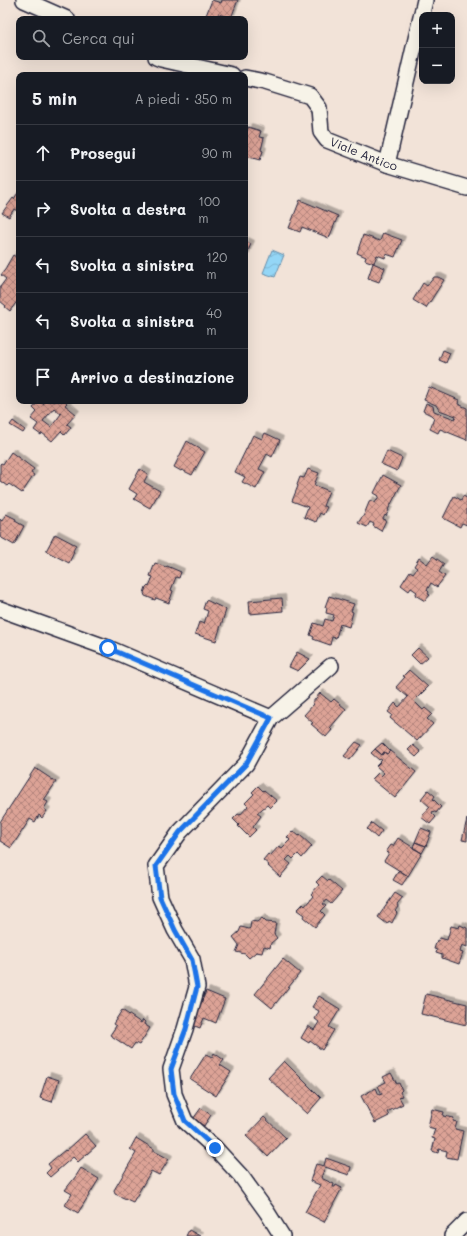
<!DOCTYPE html>
<html lang="it">
<head>
<meta charset="utf-8">
<style>
  body { margin:0; font-family:Mali,sans-serif; background:#242831; color:#f1f3f6 }
  .controls { position:absolute; right:12px; top:12px; display:grid; overflow:hidden; border-radius:8px; box-shadow:0 4px 16px #0002 }
  .controls button { width:36px; height:36px; display:grid; place-items:center; padding:0; border:0; border-bottom:1px solid #363941; background:#171b24; color:#f1f3f6; font:20px sans-serif }
  .stop { position:absolute; width:12px; height:12px; margin:-9px; border:3px solid #1a73e8; border-radius:50%; background:#fff }
  .stop.end { background:#1a73e8; border-color:#fff; box-shadow:0 1px 4px #0008 }
  .list { margin:0; padding:0; list-style:none }
  h2 { display:flex; justify-content:space-between; align-items:center; height:52px; margin:0; padding:0 16px; font-size:17px }
  h2 small { font-size:13px; font-weight:400; color:#9ea1a6 }
  .list li { display:grid; grid-template-columns:26px 1fr auto; gap:12px; align-items:center; box-sizing:border-box; height:56px; padding:0 16px; border-top:1px solid #363941 }
  .list b { display:block; font-size:15px; white-space:nowrap }
  .list em { font-size:13px; font-style:normal; color:#9ea1a6 }
  .icon { flex:none; width:22px; height:22px; fill:none; stroke:currentColor; stroke-width:2; stroke-linecap:round; stroke-linejoin:round }
  .map { position:relative; flex:none; width:467px; height:1236px; overflow:hidden }
  .search { position:absolute; background:#171b24; box-shadow:0 4px 16px #0002; left:16px; top:16px; width:232px; height:44px; display:flex; align-items:center; gap:10px; box-sizing:border-box; padding:0 14px; border-radius:8px; color:#9ea1a6; font-size:15px }
  .panel { position:absolute; background:#171b24; box-shadow:0 4px 16px #0002; left:16px; top:72px; width:232px; height:332px; border-radius:8px }
  .map>svg:first-child { display:block }
</style>
</head>
<body>
<div class="map">
<svg width="467" height="1236" viewBox="0 0 467 1236">
  <defs>
    <pattern id="water-waves" width="16" height="10" patternUnits="userSpaceOnUse"><rect width="16" height="10" fill="#94d6f6"/><path d="M0 5q4-4 8 0t8 0" fill="none" stroke="#7fb7d4"/></pattern>
    <pattern id="building-cross-hatch" width="8" height="8" patternUnits="userSpaceOnUse"><rect width="8" height="8" fill="#dca396"/><path d="M0 0l8 8M0 8l8-8" fill="none" stroke="#b2847c"/></pattern>
    <filter id="shadow"><feDropShadow dx="3.5" dy="-3.5" stdDeviation="0" flood-color="#0004"/></filter>
  </defs>
  <rect width="100%" height="100%" fill="#f2e3d8"/>
  <filter id="ink" filterUnits="userSpaceOnUse"><feTurbulence type="fractalNoise" baseFrequency=".025" numOctaves="2"/><feDisplacementMap in="SourceGraphic" scale="8" xChannelSelector="R" yChannelSelector="G"/><feConvolveMatrix kernelMatrix="1 2 1 2 8 2 1 2 1" color-interpolation-filters="sRGB"/></filter>
  <g filter="url(#ink)">
    <path fill="url(#water-waves)" stroke="#668eab" d="M272 250 284 255 275 277 263 273Z"/>
    <path fill="url(#building-cross-hatch)" stroke="#22223b" fill-rule="evenodd" filter="url(#shadow)" d="M212 0 221 3 222 0H238L231 18 218 14 216 19 205 18Z
      M248 127 261 131 259 137 264 138 261 150 263 151 260 160 245 156V130L247 131Z
      M19 191V212L14 209 9 217 2 213 13 198 14 199Z
      M300 200 338 216 329 238 302 227 300 232 289 228Z
      M383 233 402 240 395 257 386 254 385 258 377 255 374 263 365 260 366 257 357 253 363 235 380 241Z
      M245 241 251 244 245 258Z
      M13 255 19 259 17 261 19 262V298L18 299V300L10 311 5 307 6 306 0 301V287L6 279 1 275 7 267H6Z
      M373 263 385 268 379 282 368 278Z
      M434 277H438L444 280 426 308 413 300 423 283 427 286Z
      M443 350 450 353 446 363 439 360Z
      M429 387 459 400 458 404 467 408V440L440 429 438 433 430 429 434 418 431 415 423 411 426 403 433 406 434 411 455 419 456 416 439 410 436 405 424 400Z
      M39 401 43 404 45 401H53L55 402 56 401H65L67 403 65 405 76 414 67 424 71 427 65 435 61 431 52 441 42 433 41 435 34 430 38 424 31 419 37 412 33 408ZM54 408 61 414 51 427 43 421Z
      M13 421 25 430 23 433 10 425Z
      M265 433 280 440 272 457 267 454 259 469 265 472 256 489 242 482 245 477 235 472 253 435 262 439Z
      M187 441 205 452 192 475 182 470 181 471 174 467Z
      M387 451 402 458 397 471 381 464Z
      M11 452 34 469 31 473 34 475 22 493 9 484 7 486 0 481V464L1 463 3 464Z
      M140 469 148 474 144 482 160 491 150 508 134 499 137 494 129 489Z
      M308 469 319 473 314 485 329 491 323 506 327 507 323 515 320 513 316 522 304 517 308 507 292 501 298 486 297 485 300 477 304 478Z
      M383 475 401 485 388 510H389L386 516 385 515 383 519 386 520 381 531 373 526 374 524 370 522 367 527 358 523 362 517H363L370 500 375 503 379 496 374 493Z
      M454 496 461 500 463 496 467 498V525L462 523 460 527 443 518Z
      M6 514 16 519 15 521 24 526 14 545 0 537V519L2 521Z
      M55 534 76 545 73 551 74 552 69 563 46 551Z
      M433 556 444 564 439 572 445 576 437 587 431 583 427 590 429 592 428 594 430 595 425 601 415 595 417 592 411 588 409 591 401 585 410 571 413 573 417 568 414 566 419 558 427 564Z
      M155 563 166 567 167 566 181 572 179 578 176 577 171 590 173 591 169 603 156 598 155 600 145 596 144 593 146 587 148 585 149 586 153 577 150 576Z
      M329 596 354 604 351 611 353 612 349 627 340 624 336 638 332 637 330 645 313 639 314 637 310 635 314 623 323 626 325 619 332 621 334 615 326 613 327 608 325 607Z
      M282 598 283 611 250 614 249 601Z
      M206 600 225 609 226 610 216 641 195 634 199 622 204 624 208 611 203 609Z
      M418 648 428 657 420 664 411 655Z
      M297 652 310 659 298 671 289 667Z
      M409 670 428 687 414 701 423 710 425 708 432 714 427 719 433 724 417 741 390 718 392 715 388 712 395 703 399 707 408 697 396 687 405 677 403 676Z
      M320 693 331 702 334 699 346 709 330 728 332 730 326 737 311 724 313 723 304 715 314 704 312 703Z
      M356 742 362 745 350 760 344 756Z
      M382 743 390 751 387 754 384 752 382 755 375 749Z
      M413 745 421 752 416 757 408 750Z
      M375 749 382 755 384 752 387 754 390 751 416 772 395 798 372 779 378 773 381 776 384 773 376 766 382 760 380 759 379 760 371 753Z
      M35 768 56 782 44 800 48 802 44 809 47 811 42 818 39 815 35 822 30 819 11 848 0 841V822Z
      M258 786 263 791 264 790 277 801 270 808 267 805 257 813 261 816 253 827 256 830 249 837 238 826 239 825 233 819 238 814 240 815 248 806 245 803 254 794 252 792Z
      M428 790 435 796 433 799 441 807 436 813 433 811 432 813 436 817 430 824 421 817 430 807 421 799Z
      M467 819V841L462 840Z
      M372 823 382 831 377 838 367 829Z
      M421 828 431 832 426 846 415 842Z
      M293 831 299 836 300 835 312 846 302 858 298 854 293 859 290 856 286 860 291 864 280 877 268 866 269 865 263 860 268 854 270 856 279 846 282 848 290 840 287 837Z
      M398 838 422 853 408 876 384 861 389 853 386 852 391 845 393 846Z
      M415 842 426 846 422 853 413 848Z
      M399 870 408 876 402 885 393 880Z
      M322 876 328 881 329 880 342 891 331 904 326 900 323 904 326 906 321 911 325 915 315 927 303 917 304 915 297 910 303 904 305 906 313 896 311 894 319 885 316 882Z
      M395 893 403 898 397 905 398 907 395 911 397 913 392 923 389 921 387 924 378 917Z
      M262 918 266 922 276 923 274 934 277 938 271 943 270 948 264 946 262 953 256 952 249 958 245 954 236 952 239 945 233 937 239 932 241 927 249 929 250 928 251 921 257 922Z
      M460 925 467 928V947L462 945 460 952 463 953 459 964 442 958V955L436 953 437 950 434 949 437 940 439 941 440 938 447 940 451 926 459 928Z
      M283 959 300 973 272 1008 255 994Z
      M206 991 225 999 216 1023 204 1018 200 1028 192 1025Z
      M426 994 467 1004 466 1025 421 1014Z
      M319 996 340 1009 329 1027 334 1030 322 1050 310 1041 309 1043 301 1038 308 1026 314 1030 319 1022 315 1019 319 1011 312 1007Z
      M122 1010 141 1023 143 1020 145 1022 144 1024 150 1028 139 1045 135 1043 131 1049 110 1035 116 1026 113 1024Z
      M214 1053 224 1060 220 1065 231 1072 216 1096 190 1079 206 1054 212 1057Z
      M284 1061 321 1098 307 1114 268 1078Z
      M391 1073 397 1084 399 1083 402 1090 400 1092 402 1096 399 1097 403 1104 387 1112 389 1116 375 1123 361 1096 376 1088 379 1095 382 1094 378 1086 386 1082 383 1077Z
      M47 1076 59 1080 52 1102 40 1098Z
      M201 1108 211 1115 204 1126 193 1119Z
      M432 1109 444 1112 443 1116 454 1118 453 1121 457 1122 455 1129 463 1131 457 1159 446 1157 447 1151 439 1149 438 1153 432 1151 435 1139 432 1138 435 1129 428 1127Z
      M264 1117 286 1138 268 1157 246 1136Z
      M85 1134 96 1146 78 1162 73 1157 50 1177 46 1173 51 1168 48 1164 65 1150 66 1151Z
      M136 1138 154 1149V1151L169 1159 159 1175 151 1171 133 1202 115 1194 114 1190 136 1153 130 1149Z
      M326 1158 351 1167 349 1175 325 1167 321 1178 334 1184 333 1187H335L336 1185 342 1188 324 1222 305 1212 320 1185 310 1181 316 1164 324 1166Z
      M81 1168 99 1179 78 1213 65 1205 72 1194 65 1190 76 1176Z
      M189 1230 200 1236H186Z"/>
    <g fill="none" stroke-linecap="round" stroke-linejoin="round">
      <defs>
        <g id="minor">
          <path d="M24 0 67 19"/>
          <path d="M156 57 161 59 232 75"/>
          <path id="s1" d="M245 78 265 82 310 96 319 108 321 132 327 140 387 164 467 188"/>
          <path d="M387 164 425 0"/>
          <path d="M0 609 108 648 271 718"/>
          <path d="M282 1236 267 1212 241 1176 215 1148 185 1121 174 1094 171 1069 185 1029 197 987 192 959 175 930 160 897 156 866 180 832 246 764 271 718 331 666"/>
          <path d="M452 1236 467 1221"/>
        </g>
      </defs>
      <use href="#minor" stroke="#22223b" stroke-width="18"/>
      <use href="#minor" stroke="#f7f3e8" stroke-width="15"/>
    </g>
  </g>
  <g fill="none" stroke-linecap="round" stroke-linejoin="round" filter="url(#ink)">
    <path stroke="#1a73e8" stroke-width="5" d="M108 648 271 718 246 764 180 832 156 866 160 897 175 930 192 960 197 987 186 1029 171 1069 174 1094 185 1121 215 1148"/>
  </g>
  <g text-anchor="middle" stroke-width="3.5" stroke-linejoin="round" paint-order="stroke">
    <g font-size="12" fill="#22223b" stroke="#f7f3e8">
      <text dy="4" stroke="none"><textPath href="#s1" startOffset="156">Viale Antico</textPath></text>
    </g>
  </g>
</svg>
<div class="controls">
<button>+</button>
<button>−</button>
</div>
<div class="stop" style="left:108px;top:648px"></div>
<div class="stop end" style="left:215px;top:1148px"></div>
<div class="search"><svg class="icon" aria-label="search" viewBox="0 0 24 24"><circle cx="10" cy="10" r="6"/><path d="M15 15l6 6"/></svg>Cerca qui</div>
<section class="panel">
<h2>5 min<small>A piedi · 350 m</small></h2>
<ul class="list">
<li><svg class="icon" aria-label="ahead" viewBox="0 0 24 24"><path d="M12 20V5M6 11l6-6 6 6"/></svg><div><b>Prosegui</b></div><em>90 m</em></li>
<li><svg class="icon" aria-label="right" viewBox="0 0 24 24"><path d="M7 20v-9h11M14 6l5 5-5 5"/></svg><div><b>Svolta a destra</b></div><em>100 m</em></li>
<li><svg class="icon" aria-label="left" viewBox="0 0 24 24"><path d="M17 20v-9H6M10 6l-5 5 5 5"/></svg><div><b>Svolta a sinistra</b></div><em>120 m</em></li>
<li><svg class="icon" aria-label="left" viewBox="0 0 24 24"><path d="M17 20v-9H6M10 6l-5 5 5 5"/></svg><div><b>Svolta a sinistra</b></div><em>40 m</em></li>
<li><svg class="icon" aria-label="arrive" viewBox="0 0 24 24"><path d="M6 21V4h12l-3 4 3 4H6"/></svg><div><b>Arrivo a destinazione</b></div></li>
</ul>
</section>
</div>
</body>
</html>
